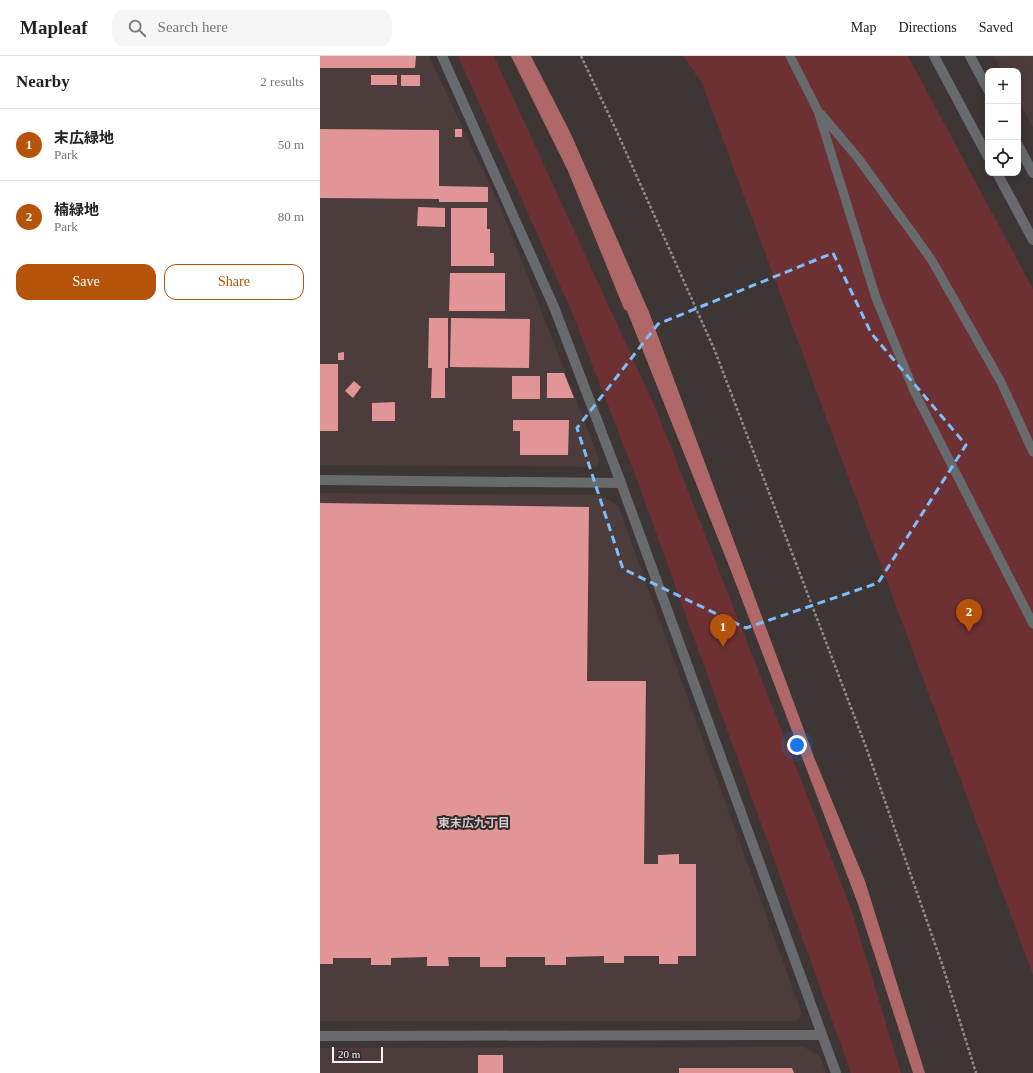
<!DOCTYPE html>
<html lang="en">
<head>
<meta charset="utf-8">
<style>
  body { margin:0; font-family:"Times New Roman","Noto Sans JP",serif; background:#f6f6f6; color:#222 }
  .controls { position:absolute; right:12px; top:12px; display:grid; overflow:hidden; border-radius:8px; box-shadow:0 4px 16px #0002 }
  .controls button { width:36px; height:36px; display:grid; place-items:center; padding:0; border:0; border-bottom:1px solid #e0e0e0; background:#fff; color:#222; font:20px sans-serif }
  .scale { position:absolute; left:12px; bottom:10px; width:51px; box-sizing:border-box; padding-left:4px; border:2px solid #f9f3f3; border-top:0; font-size:11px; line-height:14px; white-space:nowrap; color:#f9f3f3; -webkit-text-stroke:3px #332b2b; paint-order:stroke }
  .you { position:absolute; left:477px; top:689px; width:14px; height:14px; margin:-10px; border:3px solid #fff; border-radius:50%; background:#1a73e8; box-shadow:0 0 0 6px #1a73e833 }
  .badge { display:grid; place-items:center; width:26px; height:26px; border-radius:50%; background:#b45309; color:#fff; font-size:13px; font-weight:700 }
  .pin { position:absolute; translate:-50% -33px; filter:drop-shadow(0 1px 2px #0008) }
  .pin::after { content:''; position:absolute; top:21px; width:14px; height:12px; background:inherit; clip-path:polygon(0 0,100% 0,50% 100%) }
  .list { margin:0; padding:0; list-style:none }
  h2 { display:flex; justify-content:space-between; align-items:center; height:52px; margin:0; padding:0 16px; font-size:17px }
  h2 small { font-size:13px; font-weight:400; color:#767676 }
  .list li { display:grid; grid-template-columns:26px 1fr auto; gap:12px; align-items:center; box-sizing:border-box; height:72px; padding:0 16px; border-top:1px solid #e0e0e0 }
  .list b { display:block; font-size:15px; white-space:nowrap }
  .list p { margin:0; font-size:13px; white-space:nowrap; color:#767676 }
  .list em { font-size:13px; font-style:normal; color:#767676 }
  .actions { display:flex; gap:8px; padding:12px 16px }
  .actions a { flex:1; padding:9px 0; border:1px solid #b45309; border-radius:12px; text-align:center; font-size:14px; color:#b45309 }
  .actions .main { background:#b45309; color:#fff }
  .icon { flex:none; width:22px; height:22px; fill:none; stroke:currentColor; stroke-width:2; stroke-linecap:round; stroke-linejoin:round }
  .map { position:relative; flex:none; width:713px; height:1017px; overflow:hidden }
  header { display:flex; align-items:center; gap:24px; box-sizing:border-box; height:56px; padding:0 20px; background:#fff; border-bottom:1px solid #e0e0e0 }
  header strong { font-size:19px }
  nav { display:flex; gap:22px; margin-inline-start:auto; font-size:14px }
  .search { width:280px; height:36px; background:#f6f6f6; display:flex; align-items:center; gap:10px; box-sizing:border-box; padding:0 14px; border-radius:12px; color:#767676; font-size:15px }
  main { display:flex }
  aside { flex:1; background:#fff }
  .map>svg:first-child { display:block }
</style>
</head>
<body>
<header>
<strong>Mapleaf</strong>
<div class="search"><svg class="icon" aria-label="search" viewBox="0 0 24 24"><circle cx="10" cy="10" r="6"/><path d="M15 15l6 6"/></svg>Search here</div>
<nav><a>Map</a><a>Directions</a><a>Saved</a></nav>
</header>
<main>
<aside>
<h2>Nearby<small>2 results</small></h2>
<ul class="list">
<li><span class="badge">1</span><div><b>末広緑地</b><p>Park</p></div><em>50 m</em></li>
<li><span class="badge">2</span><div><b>楠緑地</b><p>Park</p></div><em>80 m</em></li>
</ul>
<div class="actions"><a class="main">Save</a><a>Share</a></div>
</aside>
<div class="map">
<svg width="713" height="1017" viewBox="0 0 713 1017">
  <rect width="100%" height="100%" fill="#3e3535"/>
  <path fill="#4c3c3c" d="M0 0H109L183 157 280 405 277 411 0 409Z
    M674 0H713V72L698 44V15H682Z
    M0 437 280 439 298 449 482 958 477 965H0Z
    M484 991 500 1000 506 1017H0V992Z"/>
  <path fill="#6d3033" d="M138 0H174L336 353 531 852 581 1017H531L317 424 251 254Z
    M363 0H588L713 233V919L382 27Z"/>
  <path fill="#af6768" d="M191 0H211L251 78 329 256 494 701 545 825 605 1017H593L538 848 411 515 307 255 304 253 248 115Z"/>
  <path fill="#e29596" d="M0 0H96L95 12H0Z
    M51 19H77V29H51Z
    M81 19H100V30H81Z
    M0 73 119 74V130L168 131V146H119V143L0 142Z
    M135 73H142V81H135Z
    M98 151 125 152V171L97 170Z
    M131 152H167V173H170V197H174V210H131Z
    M130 217H185V255H129Z
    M109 262H128V312H125V342H111L112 312H108Z
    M131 262 210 263 209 312 130 311Z
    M24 296V304H18V297Z
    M0 308H18V375H0Z
    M227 317H244L254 342H227Z
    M192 320H220V343H192Z
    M34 325 41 331 33 342 25 335Z
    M75 346V365H52V347Z
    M193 364H249L248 399H200V375H193Z
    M0 447 269 451 267 625H326L324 808H338V799L359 798V808H376V900H358V908H339V900H304V907H284V900L246 901V909H225V901H186V911H160V901H128L129 910H107V901L71 902V909H51V902H13V908H0Z
    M158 999H183V1017H158Z
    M359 1012H472L474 1017H359Z"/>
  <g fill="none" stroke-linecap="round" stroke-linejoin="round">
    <path stroke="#928a8a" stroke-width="2.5" stroke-dasharray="3 2" stroke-linecap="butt" d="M261 0 297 76 395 295 546 691 622 908 656 1017"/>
    <path stroke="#686b6e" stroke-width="9" d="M470 0 498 55 556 242 595 337 713 568
      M501 58 538 102 611 203 681 326 713 396"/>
    <path stroke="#686b6e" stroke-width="10" d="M122 0 234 251 301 427 516 1017
      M614 0 668 101
      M650 0 668 34
      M698 89 713 117
      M677 117 713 184
      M0 424 301 427
      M0 980 502 979"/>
  </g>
  <path fill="none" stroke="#7fbdfa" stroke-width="3" stroke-dasharray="8 5" stroke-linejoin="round" d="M513 197 551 277 646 389 558 527 426 572 303 513 257 372 338 268Z"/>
  <g text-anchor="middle" stroke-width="4" stroke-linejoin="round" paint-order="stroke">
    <g font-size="12" font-weight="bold" fill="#d4c9c8" stroke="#332b2b">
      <text x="154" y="771">東末広九丁目</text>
    </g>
  </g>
</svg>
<div class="controls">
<button>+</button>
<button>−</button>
<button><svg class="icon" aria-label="locate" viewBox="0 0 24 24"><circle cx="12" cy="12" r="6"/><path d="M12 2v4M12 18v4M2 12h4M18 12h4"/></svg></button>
</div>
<div class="scale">20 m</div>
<div class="you"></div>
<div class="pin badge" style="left:403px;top:591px">1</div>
<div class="pin badge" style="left:649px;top:576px">2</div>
</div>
</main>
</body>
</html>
